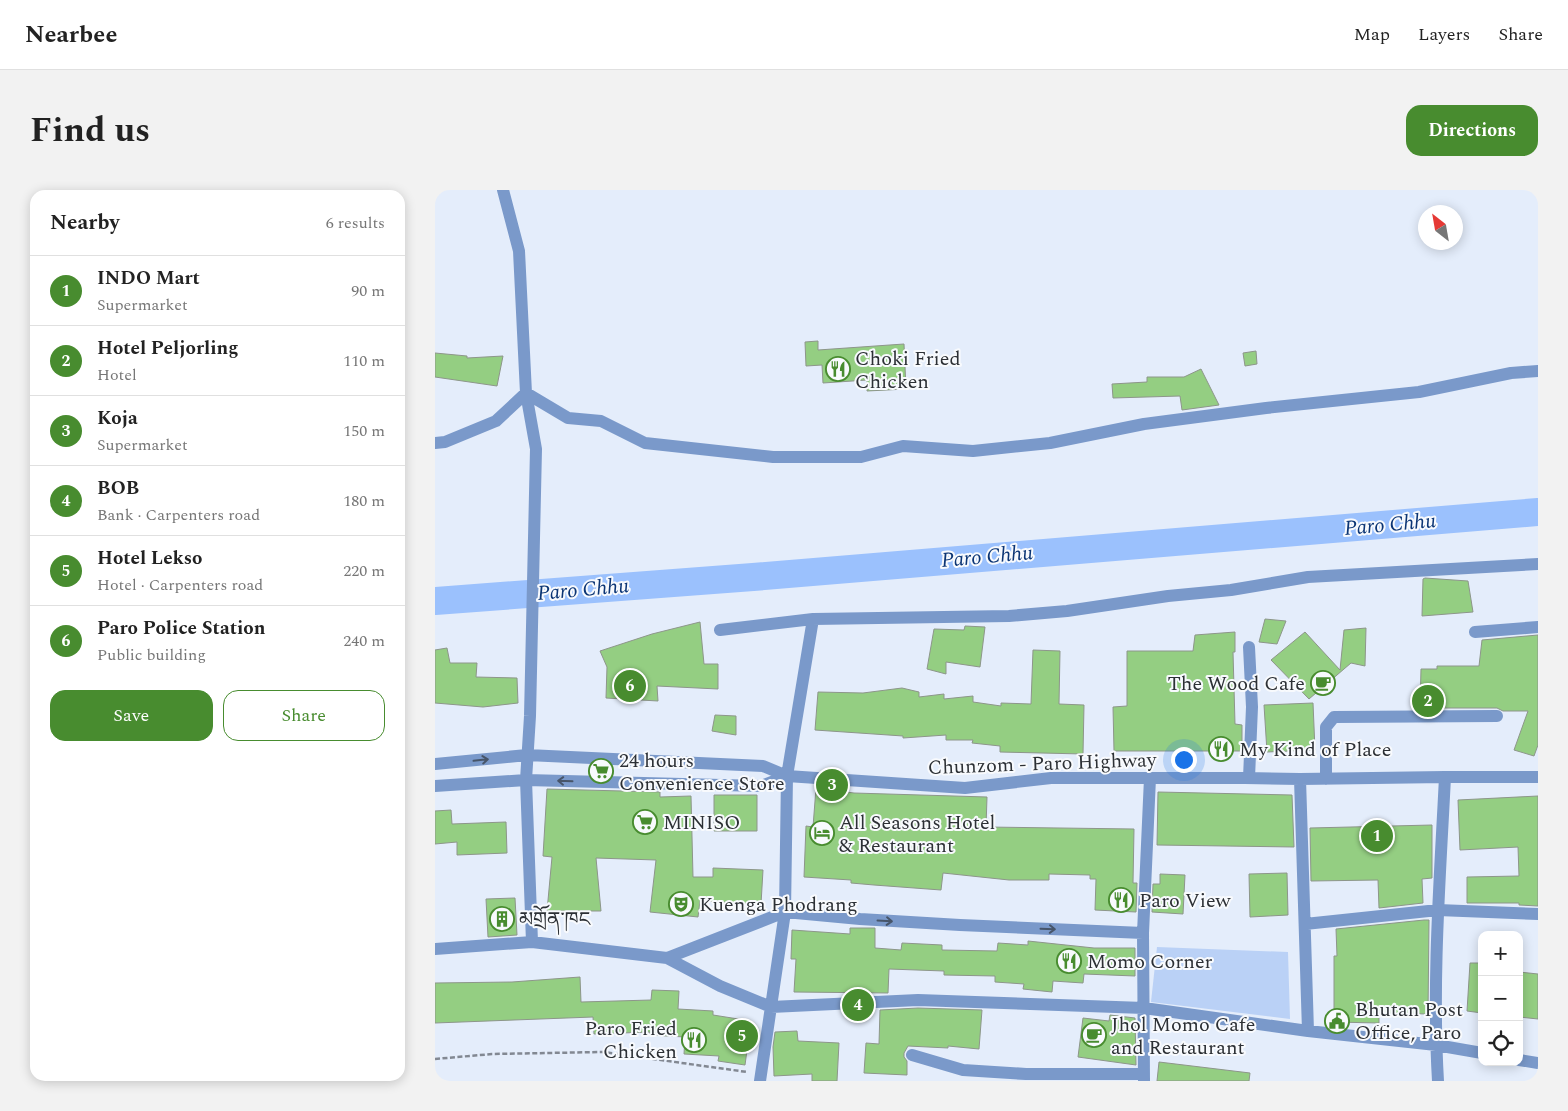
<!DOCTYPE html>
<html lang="en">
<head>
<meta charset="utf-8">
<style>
  body { margin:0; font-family:Spectral,"Noto Serif Tibetan",serif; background:#f2f2f2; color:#222 }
  .controls { position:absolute; right:15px; bottom:15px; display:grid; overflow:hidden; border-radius:10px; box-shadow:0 2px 12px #0003 }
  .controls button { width:45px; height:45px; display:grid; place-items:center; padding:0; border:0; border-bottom:1px solid #e0e0e0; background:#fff; color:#222; font:25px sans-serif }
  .compass { position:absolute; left:983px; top:15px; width:45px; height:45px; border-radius:50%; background:#fff; box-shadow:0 2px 12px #0003; rotate:329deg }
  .you { position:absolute; left:748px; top:569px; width:18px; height:18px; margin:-12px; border:4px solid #fff; border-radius:50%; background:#1a73e8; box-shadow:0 0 0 8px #1a73e833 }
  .badge { display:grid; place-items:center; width:32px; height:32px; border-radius:50%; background:#488c2f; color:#fff; font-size:16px; font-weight:700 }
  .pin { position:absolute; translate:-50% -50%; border:2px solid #fff; box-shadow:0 1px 5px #0006 }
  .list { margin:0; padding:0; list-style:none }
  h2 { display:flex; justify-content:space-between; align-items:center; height:65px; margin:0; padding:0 20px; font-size:21px }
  h2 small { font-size:16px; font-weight:400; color:#767676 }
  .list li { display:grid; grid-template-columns:32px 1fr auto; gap:15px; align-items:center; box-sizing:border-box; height:70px; padding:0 20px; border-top:1px solid #e0e0e0 }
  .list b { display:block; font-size:19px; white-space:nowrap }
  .list p { margin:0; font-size:16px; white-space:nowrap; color:#767676 }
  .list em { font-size:16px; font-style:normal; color:#767676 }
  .actions { display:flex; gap:10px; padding:15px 20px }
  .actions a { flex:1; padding:11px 0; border:1px solid #488c2f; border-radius:15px; text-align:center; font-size:18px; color:#488c2f }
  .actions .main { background:#488c2f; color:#fff }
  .icon { flex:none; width:28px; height:28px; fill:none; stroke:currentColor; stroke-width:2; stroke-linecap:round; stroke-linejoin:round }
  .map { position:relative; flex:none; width:1103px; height:891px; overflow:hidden; border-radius:15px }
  header { display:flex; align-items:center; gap:30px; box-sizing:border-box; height:70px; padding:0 25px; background:#fff; border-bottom:1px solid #e0e0e0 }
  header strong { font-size:24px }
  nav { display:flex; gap:28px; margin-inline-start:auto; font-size:18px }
  .intro { display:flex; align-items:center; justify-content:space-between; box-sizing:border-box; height:120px; padding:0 30px }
  h1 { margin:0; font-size:35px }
  .button { padding:12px 22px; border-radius:15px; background:#488c2f; color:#fff; font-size:18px; font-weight:700 }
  main { display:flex; gap:30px; padding:0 30px }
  aside { flex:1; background:#fff; border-radius:15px; box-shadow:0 2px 12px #0003 }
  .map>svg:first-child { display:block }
</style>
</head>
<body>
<header>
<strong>Nearbee</strong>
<nav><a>Map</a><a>Layers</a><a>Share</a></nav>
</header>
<div class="intro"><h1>Find us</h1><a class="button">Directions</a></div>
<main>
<aside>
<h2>Nearby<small>6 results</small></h2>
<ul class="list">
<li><span class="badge">1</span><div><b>INDO Mart</b><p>Supermarket</p></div><em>90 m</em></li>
<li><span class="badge">2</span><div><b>Hotel Peljorling</b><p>Hotel</p></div><em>110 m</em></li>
<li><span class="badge">3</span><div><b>Koja</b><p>Supermarket</p></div><em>150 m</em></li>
<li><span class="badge">4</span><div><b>BOB</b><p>Bank · Carpenters road</p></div><em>180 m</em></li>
<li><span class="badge">5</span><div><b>Hotel Lekso</b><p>Hotel · Carpenters road</p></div><em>220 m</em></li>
<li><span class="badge">6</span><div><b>Paro Police Station</b><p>Public building</p></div><em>240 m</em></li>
</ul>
<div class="actions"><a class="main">Save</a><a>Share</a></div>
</aside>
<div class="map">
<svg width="1103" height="891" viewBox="0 0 1103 891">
  <rect width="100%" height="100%" fill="#e4edfb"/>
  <path fill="#bad1f6" d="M722 757 853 762 855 829 716 812Z"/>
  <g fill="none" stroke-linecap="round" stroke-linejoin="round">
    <path stroke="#9bc1fd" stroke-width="28" d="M0 411 318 387 1103 322"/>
  </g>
  <path fill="#94ce82" stroke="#8d968a" d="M383 151V160L469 154 471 199 432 201V190L388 193 387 175 371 176 370 152Z
    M821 161 822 174 810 176 808 163Z
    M0 163 32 166V168L68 166 62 196 0 187Z
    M766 179 784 215 747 220 745 206 678 208 677 194 712 192V187H749Z
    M990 388 1033 391 1038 422 987 426 988 389Z
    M830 429 851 431 842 454 824 452Z
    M265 432 269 474H283V499L222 496 223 511 171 508 172 477 165 461 217 444Z
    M530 436 550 437 545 477 511 472V484L492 479 499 439 529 440Z
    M931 438 930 476 916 473 874 509 836 470 870 442 905 480 909 440Z
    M800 442V462H798L800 534 807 535V561H679L678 517 692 516V461H758L760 445Z
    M1103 445V555L1099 566 1079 560 1093 521H1068L1062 518H985L986 479H1002V476H1044L1047 450Z
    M12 458 15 473H42L41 487 82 488 83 513 48 517 0 513V460Z
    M598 460 625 461 624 514 649 515 648 564 565 562V556L537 553 538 550H511V545L468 548V546L380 540 383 502 428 503 467 498 484 502V507L509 504V509L538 506V512L566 516V513L596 514Z
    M878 513 880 560 832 562 829 515Z
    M280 525 301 526V545L277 541Z
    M381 598 419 603 552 607 551 637 699 639 698 693H702L701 722 660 720 661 689H655V685L614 684V690H574L508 683 506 700 439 695 416 693V690L369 687 371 636 378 637Z
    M112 599 225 602V607L256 606 258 687H278V678L328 680 326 714 265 711 263 727 215 722 221 670 161 668 166 721H112L117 667 108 666Z
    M723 602 857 605 859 657 722 655Z
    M279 605H322V641H279Z
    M1103 606V716L1084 715V713H1032V687L1084 686 1083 657 1025 660 1023 610Z
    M16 620 17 634 71 632 72 663 22 665V652L0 654V621Z
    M997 635V688L987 689 988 713 944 718 943 690 876 691 875 638Z
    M852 683 853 725 815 727 814 684Z
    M725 684 750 685 748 724 717 722 718 694H725Z
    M80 708 82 745 53 747 51 709Z
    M989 730H994L993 824 944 823V833L899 832V766H902L901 739Z
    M415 738H440V758L466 760 467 753 507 755V760L562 761 563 753 593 755V751L659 758H700V786L649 784 648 793 618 791 617 802 588 799 589 794 560 792V786L509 785V781L454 779 453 803 359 802 361 769H356L357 740 415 744Z
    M1035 773H1047V823L1032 821Z
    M1084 782 1103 784V829L1084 827Z
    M145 787 146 812 216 810 217 800 244 801 243 819 278 821V825L316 831 310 875 283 871 284 866 249 864 250 847 214 845 215 842 159 844 158 827 0 833V793L77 792Z
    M483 818 547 820 544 859 513 856V858L473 856 469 863V867L472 871V885L429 883 431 853 444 854 445 820Z
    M675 825 700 828 701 875 643 867 648 828 674 831Z
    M362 841 363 851 404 853 402 891H377V884L339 886 338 857 340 842Z
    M724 872 815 883 814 891H722Z"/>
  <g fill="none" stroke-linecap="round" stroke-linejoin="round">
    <path stroke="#828892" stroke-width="2.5" stroke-dasharray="5 2.5" stroke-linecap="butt" d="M0 869 57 864 168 862 312 882"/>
    <path stroke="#7a99ca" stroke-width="12" d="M68 0 84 61 91 203 101 259 95 526 91 590 97 752
      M91 203 133 228 166 231 210 253 338 267H426L468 256 538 261 615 253 709 234 831 218 984 202 1076 183 1103 181
      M0 253 10 252 61 231 91 203
      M285 440 378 429 574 426 632 421 733 406 796 400 873 387 1103 374
      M1040 442 1103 437
      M814 457 817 517 814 588
      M0 574 92 565 328 576 352 586 530 598 616 588H810L865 589 1010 587H1103
      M865 589 873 841
      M891 589V537L899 527 1062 526
      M0 596 91 590 326 596 352 586
      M870 734 1003 720 1103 724
      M0 759 97 752 232 768 285 796 336 817 483 810 709 818 873 841 1001 855 1047 863
      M232 768 350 722 425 729 525 735 708 743
      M477 865 528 880 591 884H709
      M1084 870 1103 873
      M325 891 350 722 352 586 378 429
      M709 891 708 743 715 588
      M1003 891C997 790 1005 688 1010 587"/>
  </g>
  <defs><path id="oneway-shaft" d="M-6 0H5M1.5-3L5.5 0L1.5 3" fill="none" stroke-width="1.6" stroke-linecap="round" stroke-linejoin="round" transform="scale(1.25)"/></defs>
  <g stroke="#475569">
    <use href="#oneway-shaft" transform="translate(46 570) rotate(-6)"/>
    <use href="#oneway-shaft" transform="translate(130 591) rotate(-178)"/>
    <use href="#oneway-shaft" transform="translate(450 731) rotate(3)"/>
    <use href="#oneway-shaft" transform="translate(613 739) rotate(2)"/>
  </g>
  <defs>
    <symbol id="restaurant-ring" viewBox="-11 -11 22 22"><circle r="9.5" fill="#f8fafd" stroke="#488c2f" stroke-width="1.5"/><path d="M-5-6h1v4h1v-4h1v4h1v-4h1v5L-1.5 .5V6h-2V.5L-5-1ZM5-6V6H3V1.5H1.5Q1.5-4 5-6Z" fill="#488c2f"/></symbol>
    <symbol id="cafe-ring" viewBox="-11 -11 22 22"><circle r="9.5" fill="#f8fafd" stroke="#488c2f" stroke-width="1.5"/><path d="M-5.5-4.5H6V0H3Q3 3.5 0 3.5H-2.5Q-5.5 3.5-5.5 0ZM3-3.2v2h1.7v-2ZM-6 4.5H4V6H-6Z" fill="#488c2f"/></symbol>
    <symbol id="supermarket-ring" viewBox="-11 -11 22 22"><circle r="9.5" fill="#f8fafd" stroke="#488c2f" stroke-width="1.5"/><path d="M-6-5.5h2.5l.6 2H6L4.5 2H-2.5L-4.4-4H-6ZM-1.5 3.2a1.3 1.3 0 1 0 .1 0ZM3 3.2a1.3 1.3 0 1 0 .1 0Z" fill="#488c2f"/></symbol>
    <symbol id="hotel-ring" viewBox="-11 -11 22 22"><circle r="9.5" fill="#f8fafd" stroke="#488c2f" stroke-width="1.5"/><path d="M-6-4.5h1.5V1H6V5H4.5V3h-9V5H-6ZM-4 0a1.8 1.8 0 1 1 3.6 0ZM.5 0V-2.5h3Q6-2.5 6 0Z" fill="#488c2f"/></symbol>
    <symbol id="theatre-ring" viewBox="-11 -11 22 22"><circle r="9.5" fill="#f8fafd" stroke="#488c2f" stroke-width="1.5"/><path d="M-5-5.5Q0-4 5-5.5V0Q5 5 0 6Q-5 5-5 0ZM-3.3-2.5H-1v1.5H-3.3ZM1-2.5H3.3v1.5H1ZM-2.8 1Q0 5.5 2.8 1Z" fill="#488c2f"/></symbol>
    <symbol id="building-ring" viewBox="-11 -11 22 22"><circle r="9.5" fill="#f8fafd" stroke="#488c2f" stroke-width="1.5"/><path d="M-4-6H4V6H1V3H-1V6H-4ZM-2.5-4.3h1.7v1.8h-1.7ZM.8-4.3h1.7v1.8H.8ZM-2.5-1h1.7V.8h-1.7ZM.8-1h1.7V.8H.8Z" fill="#488c2f"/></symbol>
    <symbol id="civic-ring" viewBox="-11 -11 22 22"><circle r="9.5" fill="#f8fafd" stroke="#488c2f" stroke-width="1.5"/><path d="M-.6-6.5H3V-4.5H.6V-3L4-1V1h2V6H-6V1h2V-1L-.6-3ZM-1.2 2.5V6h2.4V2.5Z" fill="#488c2f"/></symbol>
  </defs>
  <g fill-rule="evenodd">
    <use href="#restaurant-ring" x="389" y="165" width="28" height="28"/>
    <use href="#cafe-ring" x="874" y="479" width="28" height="28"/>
    <use href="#restaurant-ring" x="772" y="545" width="28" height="28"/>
    <use href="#supermarket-ring" x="152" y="567" width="28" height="28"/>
    <use href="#supermarket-ring" x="196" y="618" width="28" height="28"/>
    <use href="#hotel-ring" x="373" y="629" width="28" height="28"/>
    <use href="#restaurant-ring" x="672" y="696" width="28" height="28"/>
    <use href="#theatre-ring" x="232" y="700" width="28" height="28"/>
    <use href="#building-ring" x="53" y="715" width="28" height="28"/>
    <use href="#restaurant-ring" x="620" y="757" width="28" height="28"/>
    <use href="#civic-ring" x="888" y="817" width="28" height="28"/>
    <use href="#cafe-ring" x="645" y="831" width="28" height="28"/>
    <use href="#restaurant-ring" x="245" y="836" width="28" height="28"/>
  </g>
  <g text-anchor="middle" stroke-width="4" stroke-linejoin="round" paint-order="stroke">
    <g font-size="20" fill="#2c3035" stroke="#f8fafd" text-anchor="start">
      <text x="420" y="175">Choki Fried<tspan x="420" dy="23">Chicken</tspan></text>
      <text x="870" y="500" text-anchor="end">The Wood Cafe</text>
      <text x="804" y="566">My Kind of Place</text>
      <text x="184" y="577">24 hours<tspan x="184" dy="23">Convenience Store</tspan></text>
      <text x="228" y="639">MINISO</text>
      <text x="404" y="639">All Seasons Hotel<tspan x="404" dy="23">&amp; Restaurant</tspan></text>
      <text x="704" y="717">Paro View</text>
      <text x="264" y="721">Kuenga Phodrang</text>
      <text x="84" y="736">མགྲོན་ཁང</text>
      <text x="652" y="778">Momo Corner</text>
      <text x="920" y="826">Bhutan Post<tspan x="920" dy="23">Office, Paro</tspan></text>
      <text x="676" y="841">Jhol Momo Cafe<tspan x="676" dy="23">and Restaurant</tspan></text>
      <text x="242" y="845" text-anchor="end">Paro Fried<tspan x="242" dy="23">Chicken</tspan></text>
    </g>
    <g font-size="20" fill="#2c3035" stroke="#f8fafd">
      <text transform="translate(607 573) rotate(-2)" y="7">Chunzom - Paro Highway</text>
    </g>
    <g font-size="21" font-style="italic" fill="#0b3575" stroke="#f8fafd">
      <text transform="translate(955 334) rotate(-5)" y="7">Paro Chhu</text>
      <text transform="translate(552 366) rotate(-5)" y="7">Paro Chhu</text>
      <text transform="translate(148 399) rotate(-5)" y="7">Paro Chhu</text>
    </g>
  </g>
</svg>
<div class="controls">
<button>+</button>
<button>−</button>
<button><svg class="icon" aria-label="locate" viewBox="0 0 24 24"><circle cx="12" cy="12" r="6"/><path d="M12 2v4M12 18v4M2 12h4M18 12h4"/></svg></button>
</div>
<svg class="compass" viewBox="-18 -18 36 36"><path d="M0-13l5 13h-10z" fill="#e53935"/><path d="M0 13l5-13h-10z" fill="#767676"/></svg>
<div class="you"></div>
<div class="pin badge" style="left:942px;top:646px">1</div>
<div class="pin badge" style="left:993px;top:511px">2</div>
<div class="pin badge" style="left:397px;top:595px">3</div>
<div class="pin badge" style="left:423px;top:815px">4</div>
<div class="pin badge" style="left:307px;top:846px">5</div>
<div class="pin badge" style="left:195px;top:496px">6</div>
</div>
</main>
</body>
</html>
